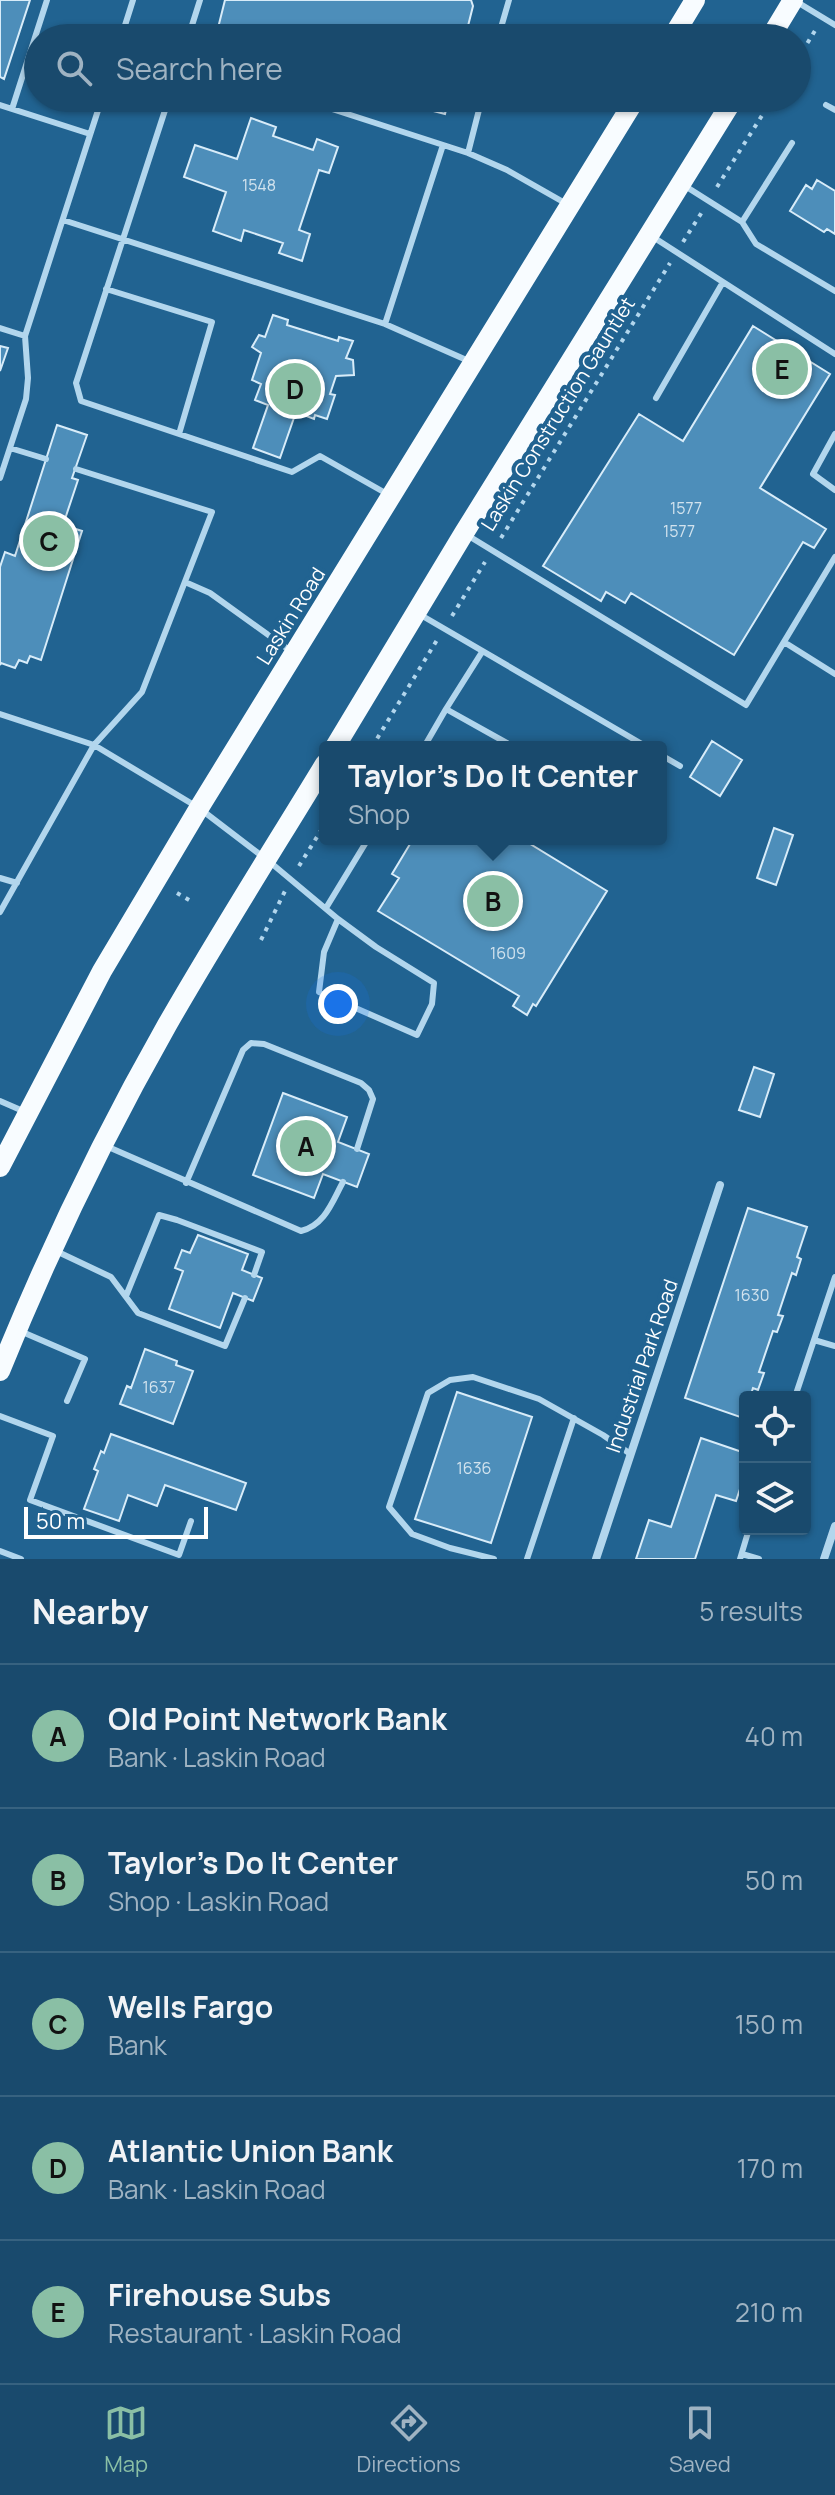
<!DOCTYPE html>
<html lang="en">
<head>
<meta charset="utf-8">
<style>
  body { margin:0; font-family:Manrope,sans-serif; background:#265475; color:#f1f3f6 }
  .controls { position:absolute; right:24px; bottom:24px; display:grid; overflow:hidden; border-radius:8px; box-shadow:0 2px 6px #0004 }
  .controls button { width:72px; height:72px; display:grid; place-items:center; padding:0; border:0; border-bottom:2px solid #376280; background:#194a6d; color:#f1f3f6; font:40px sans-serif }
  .scale { position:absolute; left:24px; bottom:20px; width:184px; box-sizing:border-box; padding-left:8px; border:4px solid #fff; border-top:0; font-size:22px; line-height:28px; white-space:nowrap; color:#fff; -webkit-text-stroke:6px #216391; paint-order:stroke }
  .you { position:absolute; left:338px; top:1004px; width:28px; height:28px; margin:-20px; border:6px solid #fff; border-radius:50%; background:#1a73e8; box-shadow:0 0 0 12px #1a73e833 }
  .badge { display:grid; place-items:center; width:52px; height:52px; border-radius:50%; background:#8abfa5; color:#111; font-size:26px; font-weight:700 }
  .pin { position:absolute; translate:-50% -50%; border:4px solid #fff; box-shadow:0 2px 8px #0006 }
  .popup { position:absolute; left:319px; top:741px; width:348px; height:104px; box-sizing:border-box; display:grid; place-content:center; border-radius:8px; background:#194a6d; filter:drop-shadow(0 2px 6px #0005); font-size:26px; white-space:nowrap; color:#9fb3c2 }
  .popup b { font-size:30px; color:#f1f3f6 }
  .popup::after { content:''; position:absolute; left:50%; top:100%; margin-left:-16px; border:16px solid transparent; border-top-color:#194a6d }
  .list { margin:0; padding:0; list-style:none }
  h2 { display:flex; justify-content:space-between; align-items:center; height:104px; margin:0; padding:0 32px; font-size:34px }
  h2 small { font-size:26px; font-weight:400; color:#9fb3c2 }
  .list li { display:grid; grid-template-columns:52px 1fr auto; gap:24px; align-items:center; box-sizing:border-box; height:144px; padding:0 32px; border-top:2px solid #376280 }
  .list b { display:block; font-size:30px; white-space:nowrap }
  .list p { margin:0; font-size:26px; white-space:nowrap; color:#9fb3c2 }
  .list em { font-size:26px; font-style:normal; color:#9fb3c2 }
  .icon { flex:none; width:44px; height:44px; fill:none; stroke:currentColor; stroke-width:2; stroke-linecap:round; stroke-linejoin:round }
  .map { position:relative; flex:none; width:835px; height:1559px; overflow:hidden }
  .search { position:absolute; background:#194a6d; box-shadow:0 2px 6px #0004; left:24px; right:24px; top:24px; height:88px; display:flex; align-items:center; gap:20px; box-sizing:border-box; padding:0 28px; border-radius:44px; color:#9fb3c2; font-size:30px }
  .sheet { height:824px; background:#194a6d }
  nav { display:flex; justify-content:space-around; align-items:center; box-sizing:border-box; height:112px; border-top:2px solid #376280; background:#194a6d; font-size:22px; color:#9fb3c2 }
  nav a { display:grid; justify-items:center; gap:4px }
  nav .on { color:#8abfa5 }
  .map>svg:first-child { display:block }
</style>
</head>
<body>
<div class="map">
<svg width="835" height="1559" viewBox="0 0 835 1559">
  <rect width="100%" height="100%" fill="#216391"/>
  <path fill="#4d8eba" stroke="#d8ecf9" stroke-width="2" d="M0 0H30L4 79 0 77Z
    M225 0H471L473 6 465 38H255L218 28Z
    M383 98H449L445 114Z
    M251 118 276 127 273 136 313 150 317 139 338 147 329 173 319 170 299 230 310 234 302 261 279 253 283 243 244 230 241 241 213 231 226 192 184 177 195 145 237 159Z
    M817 180 835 191V234L827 229 824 232 790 211 806 185 812 189Z
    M273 315 288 320 287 325 338 341 339 337 353 341 346 358 353 360 354 375 336 376 330 394 335 395 327 419 315 415 314 419 296 412 280 458 253 448 268 405 255 400 261 384 252 380 261 353 252 347 259 335 265 337Z
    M753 326 830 374 760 488 826 529 814 548 803 542 734 655 631 593 625 603 606 592 601 601 543 566 639 414 683 441Z
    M0 346 8 348 0 371Z
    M57 425 87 435 72 478 78 480 63 525 82 531 41 660 30 656 27 663 19 660 15 668 1 663 0 665V567L5 552 15 556Z
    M712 741 742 760 720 796 690 777Z
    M774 828 793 835 776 885 757 878Z
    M413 839 423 841 425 839H522L607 891 536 1006 533 1004 527 1015 513 1006 519 996 378 911 399 878 392 874Z
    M754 1067 774 1074 760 1117 739 1110Z
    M283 1093 347 1117 338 1142 369 1154 357 1187 323 1174 314 1198 253 1175Z
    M748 1208 807 1227 797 1257 801 1259 796 1275 792 1273 778 1315 783 1316 777 1332 773 1331 759 1372 764 1373 758 1390 753 1388 750 1397H745L743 1418 685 1398Z
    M198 1235 248 1254 242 1270 262 1278 253 1301 233 1293 220 1328 169 1309 183 1271 175 1268 182 1250 190 1253Z
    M145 1349 177 1361 176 1365 193 1371 173 1424 120 1404 127 1386 131 1388Z
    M457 1392 532 1417 491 1543 415 1519Z
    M111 1434 246 1483 236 1510 165 1485 157 1506 128 1495 119 1521 84 1509 98 1471 94 1469 101 1451 104 1453Z
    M701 1438 745 1453V1474L736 1501 716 1495 695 1559H636L649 1520 671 1527Z"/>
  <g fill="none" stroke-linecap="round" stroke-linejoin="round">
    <path stroke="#b2d6ed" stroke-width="4" stroke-dasharray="4 6" stroke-linecap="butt" d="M797 60 816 29
      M717 187 773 98
      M683 242 702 212
      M501 538 670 263
      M452 616 485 562
      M372 747 437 640
      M299 866 325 824
      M177 893 194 903
      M261 940 285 891"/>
    <path stroke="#b2d6ed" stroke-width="6" d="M797 2 835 25
      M121 38 133 0
      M188 38 200 0
      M498 38 509 0
      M169 98 76 383 81 401 292 472 320 456 389 495
      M298 98 468 153 507 170 565 203
      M0 105 90 134
      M826 105 835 110
      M12 109 47 0
      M468 153 482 98
      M685 186 742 222 756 244 835 291
      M63 220 385 324 471 362
      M742 222 792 143
      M653 237 835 354
      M106 289 212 322 179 434
      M385 324 443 145
      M0 328 25 336 102 98
      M656 398 723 282
      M835 434 813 474 835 490
      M10 448 46 459
      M0 478 26 399 28 378 25 336
      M467 535 746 705 835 557
      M185 582 210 593 292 652
      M419 614 647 747
      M784 642 835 674
      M482 652 446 709 514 747
      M0 714 94 745 199 808 262 856
      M424 747 446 709
      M661 755 680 766
      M271 863 338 919 376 947 434 983 432 1004 417 1035 319 992 324 952 338 919
      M0 878 17 883
      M326 908 368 839
      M0 912 94 745 142 692 212 512 76 469
      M0 1101 23 1111
      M106 1146 301 1231C325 1225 332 1202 343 1182
      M186 1183 243 1050 251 1043 264 1044 361 1083 369 1090 373 1099 357 1149
      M56 1251 111 1277 138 1313 225 1346 245 1298
      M126 1296 159 1215 177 1220 262 1252 254 1275
      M20 1331 85 1359 67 1401
      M814 1340 835 1346
      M795 1397 835 1277
      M0 1416 53 1436 30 1500 179 1555 191 1521
      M0 1551 21 1559
      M742 1554 759 1559
      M494 1559 450 1548 412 1534 389 1507 428 1393 450 1380 473 1377 539 1399 603 1435 629 1453
      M527 1559 574 1418
      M740 1559 749 1529"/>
    <path stroke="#b2d6ed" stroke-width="8" d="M596 1559 720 1185
      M824 1559 835 1526"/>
    <path stroke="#f8fcff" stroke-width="20" d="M672 38 695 0
      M770 38 793 0
      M335 747 464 533 734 98
      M0 1167 102 971 199 808 636 98
      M0 1371C48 1252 104 1136 167 1025 218 936 272 851 325 764"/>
  </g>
  <g text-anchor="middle" stroke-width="8" stroke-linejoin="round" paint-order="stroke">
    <g font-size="16" fill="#d2e3ee">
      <text x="259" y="191">1548</text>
      <text x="686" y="514">1577</text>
      <text x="679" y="537">1577</text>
      <text x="508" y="959">1609</text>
      <text x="752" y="1301">1630</text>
      <text x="159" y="1393">1637</text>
      <text x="474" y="1474">1636</text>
    </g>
    <g font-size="20" fill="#fff" stroke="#216391">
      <text transform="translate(558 414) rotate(-58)" y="7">Laskin Construction Gauntlet</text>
      <text transform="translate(291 616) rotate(-58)" y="7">Laskin Road</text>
      <text transform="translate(642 1366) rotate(-71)" y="7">Industrial Park Road</text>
    </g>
  </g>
</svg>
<div class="controls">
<button><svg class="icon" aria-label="locate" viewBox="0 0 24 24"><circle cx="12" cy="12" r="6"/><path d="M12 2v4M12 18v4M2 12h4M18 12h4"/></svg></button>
<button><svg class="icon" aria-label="layers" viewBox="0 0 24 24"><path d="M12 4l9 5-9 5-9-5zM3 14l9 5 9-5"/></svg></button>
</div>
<div class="scale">50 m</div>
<div class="you"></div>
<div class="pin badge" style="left:306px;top:1146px">A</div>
<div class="pin badge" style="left:493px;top:901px">B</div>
<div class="popup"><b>Taylor's Do It Center</b>Shop</div>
<div class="pin badge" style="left:49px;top:541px">C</div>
<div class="pin badge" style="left:295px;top:389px">D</div>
<div class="pin badge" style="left:782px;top:369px">E</div>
<div class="search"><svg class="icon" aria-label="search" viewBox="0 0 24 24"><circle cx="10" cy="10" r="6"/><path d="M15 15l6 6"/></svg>Search here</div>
</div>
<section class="sheet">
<h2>Nearby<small>5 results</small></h2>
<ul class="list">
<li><span class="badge">A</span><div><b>Old Point Network Bank</b><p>Bank · Laskin Road</p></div><em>40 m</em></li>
<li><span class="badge">B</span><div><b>Taylor's Do It Center</b><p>Shop · Laskin Road</p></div><em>50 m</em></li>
<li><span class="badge">C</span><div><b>Wells Fargo</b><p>Bank</p></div><em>150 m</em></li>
<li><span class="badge">D</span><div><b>Atlantic Union Bank</b><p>Bank · Laskin Road</p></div><em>170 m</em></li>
<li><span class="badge">E</span><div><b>Firehouse Subs</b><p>Restaurant · Laskin Road</p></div><em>210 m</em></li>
</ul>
</section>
<nav>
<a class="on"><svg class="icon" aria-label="map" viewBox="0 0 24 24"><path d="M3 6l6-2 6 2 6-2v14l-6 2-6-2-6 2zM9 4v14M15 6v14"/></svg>Map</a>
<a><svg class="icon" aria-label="directions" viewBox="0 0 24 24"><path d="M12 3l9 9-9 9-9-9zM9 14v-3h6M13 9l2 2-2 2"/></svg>Directions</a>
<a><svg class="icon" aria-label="saved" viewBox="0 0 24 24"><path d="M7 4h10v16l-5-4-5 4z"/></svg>Saved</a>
</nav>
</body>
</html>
